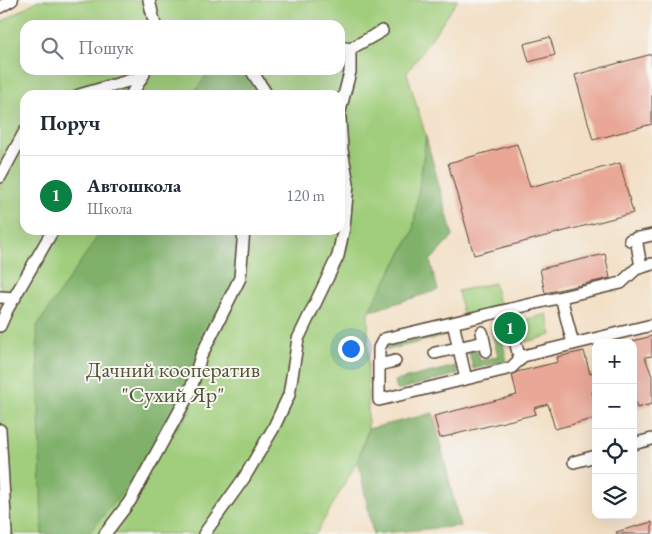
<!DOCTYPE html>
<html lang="uk">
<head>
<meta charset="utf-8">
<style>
  body { margin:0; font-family:"EB Garamond",serif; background:#f2f2f3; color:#1f2937 }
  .controls { position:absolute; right:15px; bottom:15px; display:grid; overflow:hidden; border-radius:10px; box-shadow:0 5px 20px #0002 }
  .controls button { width:45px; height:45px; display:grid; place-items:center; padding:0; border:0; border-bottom:1px solid #e0e1e3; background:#fff; color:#1f2937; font:25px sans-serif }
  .you { position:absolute; left:350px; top:348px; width:18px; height:18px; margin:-12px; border:4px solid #fff; border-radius:50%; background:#1a73e8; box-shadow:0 0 0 8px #1a73e833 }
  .badge { display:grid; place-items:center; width:32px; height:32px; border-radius:50%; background:#0b8043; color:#fff; font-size:16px; font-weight:700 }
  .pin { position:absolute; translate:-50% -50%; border:2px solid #fff; box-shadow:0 1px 5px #0006 }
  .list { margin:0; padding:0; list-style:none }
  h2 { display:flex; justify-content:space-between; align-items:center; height:65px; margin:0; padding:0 20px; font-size:21px }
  h2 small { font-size:16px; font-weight:400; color:#747a83 }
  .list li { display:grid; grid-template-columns:32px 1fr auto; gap:15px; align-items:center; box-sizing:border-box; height:80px; padding:0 20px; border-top:1px solid #e0e1e3 }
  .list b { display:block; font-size:19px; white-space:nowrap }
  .list p { margin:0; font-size:16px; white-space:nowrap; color:#747a83 }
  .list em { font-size:16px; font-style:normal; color:#747a83 }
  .icon { flex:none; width:28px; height:28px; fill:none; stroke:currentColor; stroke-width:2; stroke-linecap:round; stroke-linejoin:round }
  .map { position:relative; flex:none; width:652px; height:534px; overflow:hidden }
  .search { position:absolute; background:#fff; box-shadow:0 5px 20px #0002; left:20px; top:20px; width:325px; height:55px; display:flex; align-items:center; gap:12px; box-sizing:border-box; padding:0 18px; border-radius:15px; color:#747a83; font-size:19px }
  .panel { position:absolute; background:#fff; box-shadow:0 5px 20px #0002; left:20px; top:90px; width:325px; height:145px; border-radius:15px }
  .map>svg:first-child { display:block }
</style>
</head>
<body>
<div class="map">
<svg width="652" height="534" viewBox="0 0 652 534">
  <rect width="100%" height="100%" fill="#f6f6f2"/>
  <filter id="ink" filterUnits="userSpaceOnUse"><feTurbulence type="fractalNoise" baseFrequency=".02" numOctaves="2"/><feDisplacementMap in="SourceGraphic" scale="10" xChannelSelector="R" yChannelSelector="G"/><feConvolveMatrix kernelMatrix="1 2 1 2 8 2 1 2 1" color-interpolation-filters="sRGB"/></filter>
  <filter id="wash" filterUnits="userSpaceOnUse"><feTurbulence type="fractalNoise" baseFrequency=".0096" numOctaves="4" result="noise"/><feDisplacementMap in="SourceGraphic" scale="20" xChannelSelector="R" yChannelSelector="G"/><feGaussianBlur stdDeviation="1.12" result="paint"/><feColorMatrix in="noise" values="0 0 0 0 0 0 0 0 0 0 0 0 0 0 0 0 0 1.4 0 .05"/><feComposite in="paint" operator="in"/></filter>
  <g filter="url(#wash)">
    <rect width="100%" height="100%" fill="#f3dfc4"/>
    <path fill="#a0ce7b" stroke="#6e7c4c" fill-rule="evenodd" d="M38 0H209L212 2 226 0H458L407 73 426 137 413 232 368 312V429L358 460 316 534H0V23ZM25 25H340V70H25ZM25 95H340V230H25Z
      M494 283 500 308 463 315 458 291Z
      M547 314 552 335 525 342 521 321Z"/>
    <path fill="#80b16b" stroke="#5e6e44" d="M228 70H258L272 95H193L207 74Z
      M426 137 453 236 430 261 438 290 368 312 413 232Z
      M102 230H240L238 275 189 413 88 534H42L37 326Z
      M446 327 448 335 387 350 385 342Z
      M499 327 507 361 473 369 469 351 477 350 480 361 498 356 491 329Z
      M456 366 458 374 397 390 395 381Z
      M433 413 460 526 373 534 358 460 368 429Z"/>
    <g id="blocks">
      <path fill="#e9a797" d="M550 37 555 55 529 62 524 44Z
        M652 54V124L593 140 575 75Z
        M517 144 530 187 620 163 633 213 474 255 448 163Z
        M605 254 610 278 545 293 540 269Z
        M652 336V356L645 357 652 376V404L637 408 633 392V341Z
        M584 351 590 374 596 372V392H592L596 405V418L555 429 548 404 534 408 536 414 440 438 434 416 517 395 512 375 517 372 558 362 557 357Z
        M652 522V534H617L616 532Z"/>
    </g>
  </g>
  <g filter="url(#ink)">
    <use href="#blocks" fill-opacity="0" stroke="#574537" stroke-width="1"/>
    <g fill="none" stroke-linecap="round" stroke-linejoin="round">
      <defs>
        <path id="minor" d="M149 0 155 25
          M0 7 12 0
          M340 47 350 49 382 31
          M251 70 267 95
          M79 95 142 77
          M131 95 144 74
          M340 111 350 72V49
          M0 177 25 131
          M636 238 641 267
          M630 240 652 235
          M0 297 15 298
          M561 297 573 344
          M507 310 520 360
          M453 323 466 379
          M0 326 7 310 53 230
          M482 332 486 351
          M435 353 484 342
          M395 361 379 365V348L384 339 621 283 636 269 652 264
          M379 365V400L511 368 523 356 652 325
          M0 430 6 534
          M633 444 652 439
          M574 462 596 456
          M105 534 130 501 190 392 201 356 240 278 244 230
          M204 534 244 478 273 429 289 395 298 339 338 256 344 227 348 184 342 150 340 118"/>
      </defs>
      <use href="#minor" stroke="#574537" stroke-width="14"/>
      <use href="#minor" stroke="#fff" stroke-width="11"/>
    </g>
  </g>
  <g text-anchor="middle" stroke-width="4" stroke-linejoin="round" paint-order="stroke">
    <g font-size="22" fill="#545335" stroke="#f6f6f2">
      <text x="173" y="377">Дачний кооператив<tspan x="173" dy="25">"Сухий Яр"</tspan></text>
    </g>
  </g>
</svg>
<div class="controls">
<button>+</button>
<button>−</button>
<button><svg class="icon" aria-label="locate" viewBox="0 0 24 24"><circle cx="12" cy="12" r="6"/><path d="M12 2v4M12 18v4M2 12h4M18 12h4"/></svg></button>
<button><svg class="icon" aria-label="layers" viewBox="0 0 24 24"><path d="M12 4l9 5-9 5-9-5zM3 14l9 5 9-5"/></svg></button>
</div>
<div class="you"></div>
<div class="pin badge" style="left:510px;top:328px">1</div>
<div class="search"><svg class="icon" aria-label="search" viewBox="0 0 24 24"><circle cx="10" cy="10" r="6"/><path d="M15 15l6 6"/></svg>Пошук</div>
<section class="panel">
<h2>Поруч<small></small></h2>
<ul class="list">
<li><span class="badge">1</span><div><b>Автошкола</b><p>Школа</p></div><em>120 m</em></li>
</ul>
</section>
</div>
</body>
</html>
